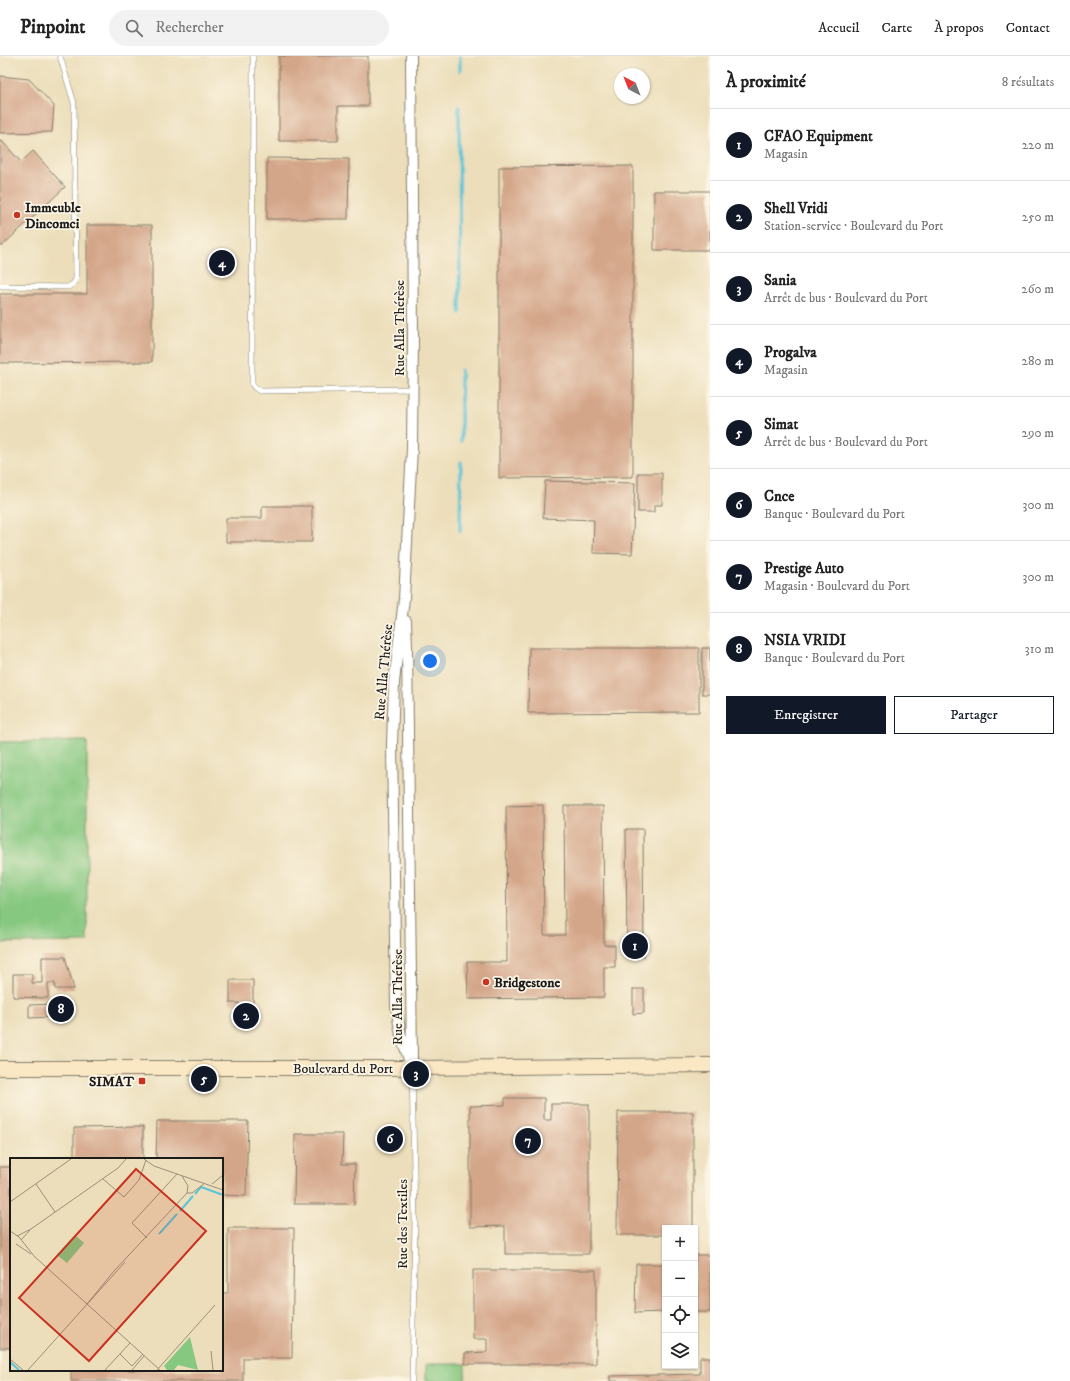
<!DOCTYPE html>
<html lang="fr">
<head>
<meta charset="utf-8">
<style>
  body { margin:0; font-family:"IM FELL DW Pica",serif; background:#f2f2f2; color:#222 }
  .controls { position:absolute; right:12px; bottom:12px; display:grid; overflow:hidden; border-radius:0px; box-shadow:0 1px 3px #0004 }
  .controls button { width:36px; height:36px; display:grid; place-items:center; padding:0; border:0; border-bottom:1px solid #e0e0e0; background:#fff; color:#222; font:20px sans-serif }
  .compass { position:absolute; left:614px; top:12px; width:36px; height:36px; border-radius:50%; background:#fff; box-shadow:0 1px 3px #0004; rotate:318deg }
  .you { position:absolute; left:430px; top:605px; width:14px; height:14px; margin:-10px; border:3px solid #fff; border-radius:50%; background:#1a73e8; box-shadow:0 0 0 6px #1a73e833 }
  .badge { display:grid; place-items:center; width:26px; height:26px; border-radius:50%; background:#111827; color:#fff; font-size:13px; font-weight:700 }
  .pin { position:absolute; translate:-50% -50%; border:2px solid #fff; box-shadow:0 1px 4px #0006 }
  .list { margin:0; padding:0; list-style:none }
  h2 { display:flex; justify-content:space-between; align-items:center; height:52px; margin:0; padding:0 16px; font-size:17px }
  h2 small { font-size:13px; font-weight:400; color:#767676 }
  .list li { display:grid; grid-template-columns:26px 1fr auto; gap:12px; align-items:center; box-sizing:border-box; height:72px; padding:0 16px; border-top:1px solid #e0e0e0 }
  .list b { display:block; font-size:15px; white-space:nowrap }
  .list p { margin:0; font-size:13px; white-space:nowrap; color:#767676 }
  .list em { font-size:13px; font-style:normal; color:#767676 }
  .actions { display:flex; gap:8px; padding:12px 16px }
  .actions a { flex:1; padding:9px 0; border:1px solid #111827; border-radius:0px; text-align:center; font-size:14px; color:#111827 }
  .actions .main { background:#111827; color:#fff }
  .icon { flex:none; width:22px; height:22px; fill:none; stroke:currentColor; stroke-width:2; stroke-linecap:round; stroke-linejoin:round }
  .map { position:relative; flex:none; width:710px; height:1325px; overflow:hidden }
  header { display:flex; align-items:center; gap:24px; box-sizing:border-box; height:56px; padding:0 20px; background:#fff; border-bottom:1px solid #e0e0e0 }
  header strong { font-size:19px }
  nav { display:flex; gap:22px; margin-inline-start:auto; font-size:14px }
  .search { width:280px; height:36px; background:#f2f2f2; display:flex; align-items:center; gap:10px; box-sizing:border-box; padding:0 14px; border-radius:22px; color:#767676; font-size:15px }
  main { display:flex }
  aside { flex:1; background:#fff }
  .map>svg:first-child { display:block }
</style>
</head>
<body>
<header>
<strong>Pinpoint</strong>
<div class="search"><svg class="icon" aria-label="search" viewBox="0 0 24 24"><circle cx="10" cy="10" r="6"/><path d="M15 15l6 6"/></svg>Rechercher</div>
<nav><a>Accueil</a><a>Carte</a><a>À propos</a><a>Contact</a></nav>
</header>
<main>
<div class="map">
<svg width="710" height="1325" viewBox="0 0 710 1325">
  <rect width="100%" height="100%" fill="#fcf5e5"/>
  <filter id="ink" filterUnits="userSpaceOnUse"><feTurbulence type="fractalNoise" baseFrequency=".025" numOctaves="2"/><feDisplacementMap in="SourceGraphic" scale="8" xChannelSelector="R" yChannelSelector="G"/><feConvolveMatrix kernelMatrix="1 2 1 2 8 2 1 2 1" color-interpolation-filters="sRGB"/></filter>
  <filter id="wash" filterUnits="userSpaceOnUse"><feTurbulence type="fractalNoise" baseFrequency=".012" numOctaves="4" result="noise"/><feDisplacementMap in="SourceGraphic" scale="16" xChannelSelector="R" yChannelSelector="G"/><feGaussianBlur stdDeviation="0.9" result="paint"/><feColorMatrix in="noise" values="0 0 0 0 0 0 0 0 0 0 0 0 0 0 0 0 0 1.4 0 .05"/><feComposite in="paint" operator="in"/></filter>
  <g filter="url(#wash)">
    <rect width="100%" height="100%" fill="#ecdeba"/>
    <path fill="#86c880" stroke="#51724e" d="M87 685V886L0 887V686Z
      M426 1308H465V1325H426Z"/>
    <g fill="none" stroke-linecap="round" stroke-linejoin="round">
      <path stroke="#5cc4d8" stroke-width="3" d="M460 0V15
        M459 51 460 257
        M461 314V385
        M460 475 461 406"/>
    </g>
    <g id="blocks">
      <path fill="#d4a689" d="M279 0H368V50H338V85H279Z
        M0 20 29 23 54 50 52 76 0 77Z
        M0 83 21 106 33 95 65 131 2 190 0 188Z
        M267 102 349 103 348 163H267Z
        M633 110V421L499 422V111Z
        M654 135H710V194H654Z
        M87 169H152V306L0 307V238H87Z
        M638 417H662V449H654V456H638Z
        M545 425 635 427 632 498 593 497 594 464 543 462Z
        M262 450H312V486H226V462H262Z
        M529 592H699V656L528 657Z
        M702 592H710V638H702Z
        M543 749 544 879H565L564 750H603L604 889H615V911H604V941L468 943 467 906H507L506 750Z
        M626 773H643L644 901H627Z
        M42 901H65L74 933H55V927H48V942L13 941V918H32V927H42Z
        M230 924H253V970H239V947H230Z
        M633 933H644V957L633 958Z
        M54 948V961L29 962V949Z
        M505 1042H544V1064H551V1048H589V1198H505V1170L470 1171V1050L505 1049Z
        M618 1056H693V1172H665V1179H617Z
        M157 1065H248L246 1140 222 1139V1103H156Z
        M143 1071V1103H74V1072Z
        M295 1078H343L342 1108H355L354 1149 348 1148H294Z
        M0 1111H11V1292H0Z
        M228 1172H294L292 1302H243V1325H71V1314H222V1237H228Z
        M695 1199H710V1256H695Z
        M636 1208H665V1256L635 1257Z
        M473 1214H596V1308H465V1297L487 1296V1283H473Z
        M700 1301H710V1325H610V1320L700 1318Z"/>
    </g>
  </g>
  <g filter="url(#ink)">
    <use href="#blocks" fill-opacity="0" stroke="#847d6b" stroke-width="1"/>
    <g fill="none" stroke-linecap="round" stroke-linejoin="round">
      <defs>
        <path id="lane" d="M253 0 252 328 255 332 260 335 413 333
          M0 230 68 231 73 228 76 223 74 47 60 0
          M412 1325 415 1164 412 1013"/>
        <path id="street" d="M411 0 413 281 412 393 404 543 394 626 392 689 396 950 401 980 412 1012
          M406 565 407 591 412 1003"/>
        <path id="secondary" d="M0 1012H412L710 1009"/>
      </defs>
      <use href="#lane" stroke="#847d6b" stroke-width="6"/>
      <use href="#street" stroke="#847d6b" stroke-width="12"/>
      <use href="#secondary" stroke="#847d6b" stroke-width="16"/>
      <use href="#lane" stroke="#fff" stroke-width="5"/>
      <use href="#street" stroke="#fff" stroke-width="10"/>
      <use href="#secondary" stroke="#fae7c3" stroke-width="14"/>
    </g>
  </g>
  <g fill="#c8321e" stroke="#fcf5e5" stroke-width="1.5">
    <circle cx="17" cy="159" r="4"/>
    <circle cx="486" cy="926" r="4"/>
    <rect x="138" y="1021" width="8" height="8" rx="2"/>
  </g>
  <g text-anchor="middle" stroke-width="3.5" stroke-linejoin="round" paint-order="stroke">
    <g font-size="14" font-weight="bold" fill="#1c1c1c" stroke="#fcf5e5" text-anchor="start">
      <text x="25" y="156">Immeuble<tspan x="25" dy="16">Dincomci</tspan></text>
      <text x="494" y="931">Bridgestone</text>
      <text x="134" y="1030" text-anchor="end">SIMAT</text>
    </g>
    <g font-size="14" fill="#1c1c1c" stroke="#fcf5e5">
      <text transform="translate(399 272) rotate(-90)" y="5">Rue Alla Thérèse</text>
      <text transform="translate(383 616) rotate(-85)" y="5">Rue Alla Thérèse</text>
      <text transform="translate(397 941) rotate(-90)" y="5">Rue Alla Thérèse</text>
      <text x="343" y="1017">Boulevard du Port</text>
      <text transform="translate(402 1168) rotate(-90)" y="5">Rue des Textiles</text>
    </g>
  </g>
  <g transform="translate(10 1102)">
    <rect width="213" height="213" fill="#ecdeba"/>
    <path d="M65 77 74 85 57 105 47 97ZM180 179 188 212 168 207 164 212H157L154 208Z" fill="#86c880"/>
    <path fill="none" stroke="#5cc4d8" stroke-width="2" d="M185 36 191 29 213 37M170 53 183 38M149 76 167 56M0 204 9 212"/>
    <path fill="none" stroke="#99907b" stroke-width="1" d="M134 1 144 8 213 32M93 21 114 39 129 22 136 2M26 26 45 54M202 26 213 17M177 35H182L195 25M0 44 61 1M0 73 9 79 24 98 150 212M7 78 21 71 108 10 116 1M137 80 122 65 167 16M11 82 20 72M6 86 21 96M77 146 104 113 177 35 178 28 172 18M201 193 203 212M110 196 122 208 133 196M0 201 13 212M18 212 115 104M95 212 120 185M122 212 134 198M147 212 205 147"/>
    <path fill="#c8321e" fill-opacity="0.15" stroke="#c8321e" stroke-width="2" d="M126 11 196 73 79 203 9 140Z"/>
    <rect width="213" height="213" fill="none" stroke="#1c1c1c" stroke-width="2"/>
  </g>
</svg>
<div class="controls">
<button>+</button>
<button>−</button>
<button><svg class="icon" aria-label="locate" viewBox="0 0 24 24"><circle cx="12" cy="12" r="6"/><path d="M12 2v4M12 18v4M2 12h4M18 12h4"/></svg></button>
<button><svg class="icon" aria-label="layers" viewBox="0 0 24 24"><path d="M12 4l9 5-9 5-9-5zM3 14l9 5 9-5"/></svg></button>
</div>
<svg class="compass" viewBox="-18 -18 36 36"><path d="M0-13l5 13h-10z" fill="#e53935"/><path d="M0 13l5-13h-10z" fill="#767676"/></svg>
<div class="you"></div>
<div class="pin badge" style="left:635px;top:890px">1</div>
<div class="pin badge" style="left:246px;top:960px">2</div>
<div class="pin badge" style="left:416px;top:1018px">3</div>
<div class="pin badge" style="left:222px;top:207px">4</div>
<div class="pin badge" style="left:204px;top:1023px">5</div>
<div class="pin badge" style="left:390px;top:1083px">6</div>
<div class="pin badge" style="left:528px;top:1085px">7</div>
<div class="pin badge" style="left:61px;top:953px">8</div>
</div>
<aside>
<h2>À proximité<small>8 résultats</small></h2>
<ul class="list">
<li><span class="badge">1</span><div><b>CFAO Equipment</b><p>Magasin</p></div><em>220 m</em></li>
<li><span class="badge">2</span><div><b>Shell Vridi</b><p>Station-service · Boulevard du Port</p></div><em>250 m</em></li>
<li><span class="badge">3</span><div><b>Sania</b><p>Arrêt de bus · Boulevard du Port</p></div><em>260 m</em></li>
<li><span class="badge">4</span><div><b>Progalva</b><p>Magasin</p></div><em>280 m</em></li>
<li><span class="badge">5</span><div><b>Simat</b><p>Arrêt de bus · Boulevard du Port</p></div><em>290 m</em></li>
<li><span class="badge">6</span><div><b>Cnce</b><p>Banque · Boulevard du Port</p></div><em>300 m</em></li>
<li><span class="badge">7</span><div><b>Prestige Auto</b><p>Magasin · Boulevard du Port</p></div><em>300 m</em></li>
<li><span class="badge">8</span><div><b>NSIA VRIDI</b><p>Banque · Boulevard du Port</p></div><em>310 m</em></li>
</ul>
<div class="actions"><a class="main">Enregistrer</a><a>Partager</a></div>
</aside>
</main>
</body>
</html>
